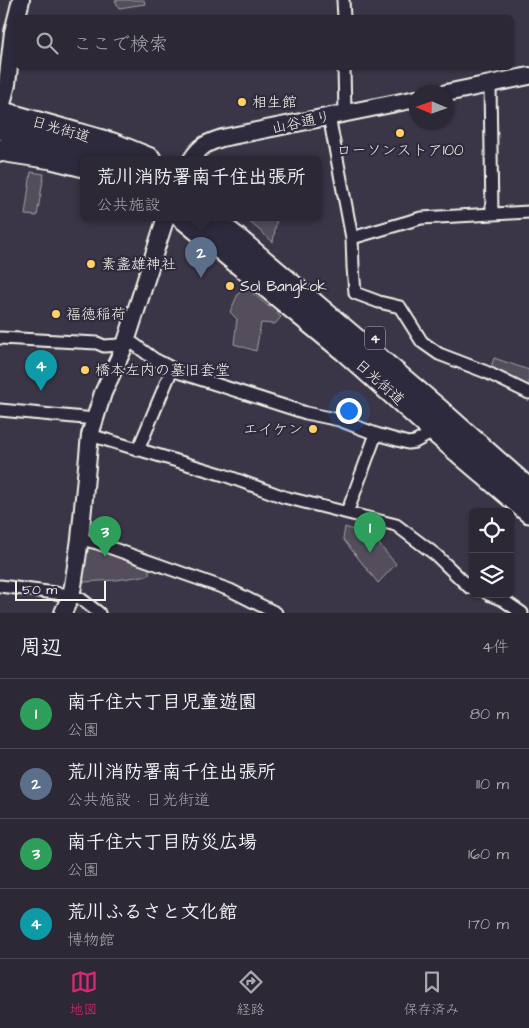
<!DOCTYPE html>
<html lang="ja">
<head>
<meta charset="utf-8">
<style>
  body { margin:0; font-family:"Architects Daughter","Klee One",sans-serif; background:#383441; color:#f1f3f6 }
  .controls { position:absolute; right:15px; bottom:15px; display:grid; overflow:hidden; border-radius:8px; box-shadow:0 1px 4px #0004 }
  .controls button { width:45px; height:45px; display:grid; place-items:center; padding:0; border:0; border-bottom:1px solid #484450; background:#2c2835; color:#f1f3f6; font:25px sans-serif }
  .compass { position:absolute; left:409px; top:85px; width:45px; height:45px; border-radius:50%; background:#2c2835; box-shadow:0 1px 4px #0004; rotate:272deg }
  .scale { position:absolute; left:15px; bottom:12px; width:91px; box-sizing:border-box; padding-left:5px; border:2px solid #f4f1e8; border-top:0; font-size:14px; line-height:18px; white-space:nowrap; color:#f4f1e8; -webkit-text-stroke:4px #2f2a3d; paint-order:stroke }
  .you { position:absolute; left:348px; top:410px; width:18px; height:18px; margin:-12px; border:4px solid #fff; border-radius:50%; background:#1a73e8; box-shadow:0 0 0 8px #1a73e833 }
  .badge { display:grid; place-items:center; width:32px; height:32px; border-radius:50%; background:#db2777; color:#fff; font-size:16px; font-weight:700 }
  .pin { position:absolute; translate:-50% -41px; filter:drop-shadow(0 1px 2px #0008) }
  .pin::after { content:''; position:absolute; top:26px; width:18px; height:15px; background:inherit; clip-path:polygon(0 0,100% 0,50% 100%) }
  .popup { position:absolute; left:80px; top:156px; width:242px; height:65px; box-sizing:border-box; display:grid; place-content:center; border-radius:8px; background:#2c2835; filter:drop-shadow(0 1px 4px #0005); font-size:16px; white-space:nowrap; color:#a6a6ad }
  .popup b { font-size:19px; color:#f1f3f6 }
  .popup::after { content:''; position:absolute; left:50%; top:100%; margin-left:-10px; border:10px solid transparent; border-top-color:#2c2835 }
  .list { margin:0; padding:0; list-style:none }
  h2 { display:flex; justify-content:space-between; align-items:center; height:65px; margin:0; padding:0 20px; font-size:21px }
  h2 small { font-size:16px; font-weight:400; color:#a6a6ad }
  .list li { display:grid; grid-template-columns:32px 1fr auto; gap:15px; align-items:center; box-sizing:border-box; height:70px; padding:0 20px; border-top:1px solid #484450 }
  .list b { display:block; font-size:19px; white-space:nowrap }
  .list p { margin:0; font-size:16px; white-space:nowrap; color:#a6a6ad }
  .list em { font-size:16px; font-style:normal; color:#a6a6ad }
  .icon { flex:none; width:28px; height:28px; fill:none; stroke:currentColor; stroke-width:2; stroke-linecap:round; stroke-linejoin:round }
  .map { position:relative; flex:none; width:529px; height:613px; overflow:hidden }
  .search { position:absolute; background:#2c2835; box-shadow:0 1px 4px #0004; left:15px; right:15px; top:15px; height:55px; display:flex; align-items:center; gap:12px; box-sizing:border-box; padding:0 18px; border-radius:8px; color:#a6a6ad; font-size:19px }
  .sheet { height:345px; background:#2c2835 }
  nav { display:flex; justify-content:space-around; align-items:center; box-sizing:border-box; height:70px; border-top:1px solid #484450; background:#2c2835; font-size:14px; color:#a6a6ad }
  nav a { display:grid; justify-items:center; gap:2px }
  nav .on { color:#db2777 }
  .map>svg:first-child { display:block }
</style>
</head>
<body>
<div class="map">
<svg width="529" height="613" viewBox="0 0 529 613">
  <rect width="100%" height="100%" fill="#3b3647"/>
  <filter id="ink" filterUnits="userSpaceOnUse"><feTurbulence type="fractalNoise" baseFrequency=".02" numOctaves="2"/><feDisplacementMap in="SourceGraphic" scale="10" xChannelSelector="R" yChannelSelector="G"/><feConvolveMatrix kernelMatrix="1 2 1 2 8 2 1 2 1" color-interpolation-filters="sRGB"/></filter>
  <g filter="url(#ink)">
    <path fill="#534e5c" stroke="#a4a0a2" d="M115 0H144L145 4 119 8Z
      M31 172 44 174 37 216 25 215Z
      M244 217H277L273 242Z
      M244 286 281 317 275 324 261 323 256 351 234 344 237 319 230 312 237 296Z
      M494 358 529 370V389L490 370Z
      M376 523 384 525 377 542 396 564 378 583 343 539 345 527 373 537Z
      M95 546 149 565V575L116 580 83 582 86 548Z"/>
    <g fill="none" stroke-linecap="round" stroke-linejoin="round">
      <defs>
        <path id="street" d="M343 0 344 18
          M344 68 345 113
          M490 85 492 214
          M329 116 352 238 353 267 355 293 379 302 400 307 422 342 439 354 486 372 529 393
          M352 238 421 218 529 212
          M0 338 97 343 104 346 134 344 154 359 181 373 306 413 339 420 376 434 408 443 415 442 426 436 432 429
          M0 410 95 419
          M90 435 224 475 284 497 396 525 436 555 469 587 473 588
          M138 450 172 369
          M346 512 350 505 376 434
          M80 539 97 543 230 590 276 613
          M0 586 71 595 81 599 99 613
          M488 594 503 600 522 613"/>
        <path id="secondary" d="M446 93 529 76
          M0 112 7 84 13 32 21 0
          M192 159C201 145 207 143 222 138L416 99
          M63 613 71 595 73 586 80 539 90 435 103 393 125 345 166 217"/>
        <path id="highway" d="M0 112 113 144 150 159
          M0 128 92 153 111 159
          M0 150 52 158 84 166
          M182 217 345 351 432 429 529 512
          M209 217 235 237 439 410 529 490"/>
      </defs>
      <use href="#street" stroke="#f4f1e8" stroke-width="15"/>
      <use href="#secondary" stroke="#f4f1e8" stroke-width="20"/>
      <use href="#highway" stroke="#f4f1e8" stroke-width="25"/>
      <use href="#street" stroke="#2f2a3d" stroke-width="11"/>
      <use href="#secondary" stroke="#2f2a3d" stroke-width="16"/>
      <use href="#highway" stroke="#2f2a3d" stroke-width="21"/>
    </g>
  </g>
  <g fill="#ffd166" stroke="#2f2a3d" stroke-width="2">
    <circle cx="242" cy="102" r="5"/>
    <circle cx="400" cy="133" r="5"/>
    <circle cx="91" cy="264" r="5"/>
    <circle cx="230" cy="286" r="5"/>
    <circle cx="56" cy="314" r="5"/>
    <circle cx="85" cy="370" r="5"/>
    <circle cx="313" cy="429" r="5"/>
  </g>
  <g text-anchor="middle" stroke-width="4.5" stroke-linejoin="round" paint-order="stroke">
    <rect fill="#2f2a3d" stroke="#b9b5b5" stroke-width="1" x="365" y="326.5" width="20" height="23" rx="4"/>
    <g font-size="14" font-weight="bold" fill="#f4f1e8">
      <text x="375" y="343">4</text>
    </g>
    <g font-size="15" fill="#f4f1e8" stroke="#2f2a3d" text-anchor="start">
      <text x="252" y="107">相生館</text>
      <text x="400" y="155" text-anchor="middle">ローソンストア100</text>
      <text x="101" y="269">素盞雄神社</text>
      <text x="240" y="291">Sol Bangkok</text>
      <text x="66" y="319">福徳稲荷</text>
      <text x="95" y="375">橋本左内の墓旧套堂</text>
      <text x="303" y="434" text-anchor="end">エイケン</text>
    </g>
    <g font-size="15" fill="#f4f1e8" stroke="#2f2a3d">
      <text transform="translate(301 122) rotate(-12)" y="5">山谷通り</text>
      <text transform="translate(61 129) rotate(16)" y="5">日光街道</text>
      <text transform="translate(380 382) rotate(42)" y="5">日光街道</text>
    </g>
  </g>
</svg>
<div class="controls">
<button><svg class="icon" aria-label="locate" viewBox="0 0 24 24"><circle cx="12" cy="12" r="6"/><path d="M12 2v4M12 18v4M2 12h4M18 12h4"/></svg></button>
<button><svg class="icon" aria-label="layers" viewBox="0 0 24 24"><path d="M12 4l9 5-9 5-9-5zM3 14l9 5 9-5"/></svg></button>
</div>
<svg class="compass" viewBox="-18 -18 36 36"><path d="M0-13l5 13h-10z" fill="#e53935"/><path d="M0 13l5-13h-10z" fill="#a6a6ad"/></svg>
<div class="scale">50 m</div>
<div class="you"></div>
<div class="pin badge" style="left:370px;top:553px;background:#2e9e5b">1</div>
<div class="pin badge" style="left:201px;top:278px;background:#5c6f8a">2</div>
<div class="popup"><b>荒川消防署南千住出張所</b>公共施設</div>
<div class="pin badge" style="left:105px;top:557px;background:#2e9e5b">3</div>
<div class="pin badge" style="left:41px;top:391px;background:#0f9aa8">4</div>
<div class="search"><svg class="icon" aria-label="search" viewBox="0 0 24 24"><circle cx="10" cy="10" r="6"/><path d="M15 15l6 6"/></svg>ここで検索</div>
</div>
<section class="sheet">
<h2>周辺<small>4件</small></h2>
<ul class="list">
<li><span class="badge" style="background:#2e9e5b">1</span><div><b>南千住六丁目児童遊園</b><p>公園</p></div><em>80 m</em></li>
<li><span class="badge" style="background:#5c6f8a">2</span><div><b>荒川消防署南千住出張所</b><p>公共施設 · 日光街道</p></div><em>110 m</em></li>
<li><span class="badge" style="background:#2e9e5b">3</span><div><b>南千住六丁目防災広場</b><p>公園</p></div><em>160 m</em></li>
<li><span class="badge" style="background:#0f9aa8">4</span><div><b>荒川ふるさと文化館</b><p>博物館</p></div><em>170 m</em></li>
</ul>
</section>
<nav>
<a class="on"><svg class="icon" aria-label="map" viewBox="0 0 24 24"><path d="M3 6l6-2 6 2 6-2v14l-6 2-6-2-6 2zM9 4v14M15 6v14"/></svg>地図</a>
<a><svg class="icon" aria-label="directions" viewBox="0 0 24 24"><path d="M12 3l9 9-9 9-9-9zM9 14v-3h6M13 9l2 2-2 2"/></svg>経路</a>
<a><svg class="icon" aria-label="saved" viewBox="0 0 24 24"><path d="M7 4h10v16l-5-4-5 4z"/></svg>保存済み</a>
</nav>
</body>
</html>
